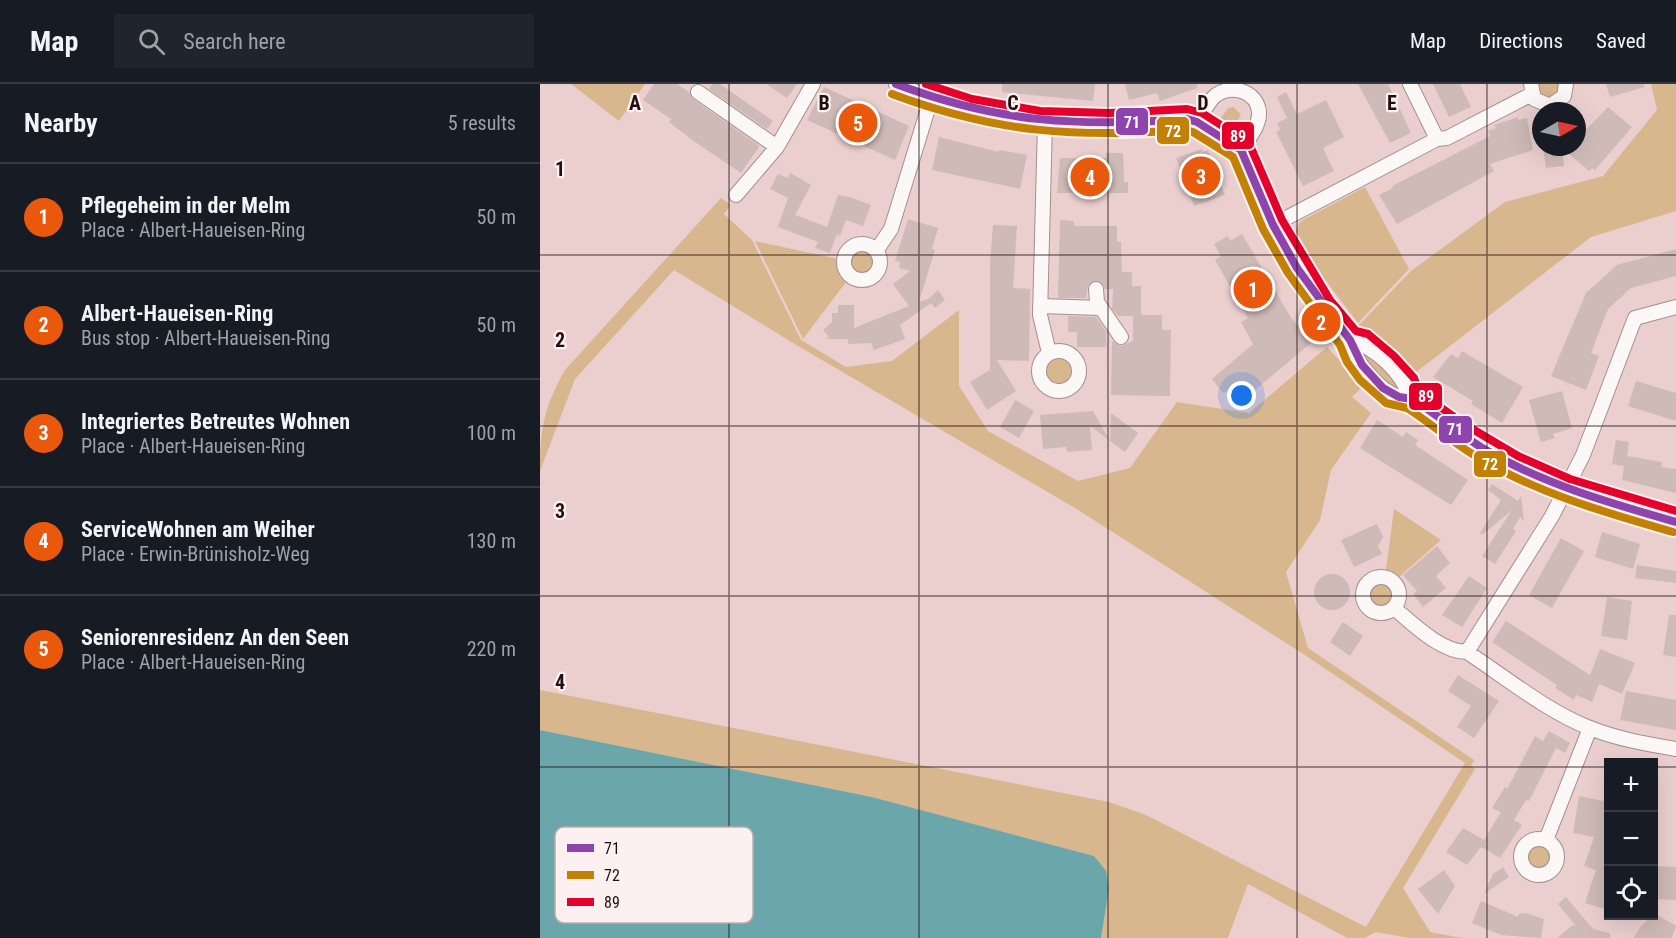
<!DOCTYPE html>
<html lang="en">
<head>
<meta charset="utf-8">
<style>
  body { margin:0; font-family:"Roboto Condensed",sans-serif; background:#20242c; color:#f1f3f6 }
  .controls { position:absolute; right:18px; bottom:18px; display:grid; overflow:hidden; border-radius:0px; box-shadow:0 6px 24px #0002 }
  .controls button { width:54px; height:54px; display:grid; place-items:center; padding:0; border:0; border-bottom:2px solid #363941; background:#171b24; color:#f1f3f6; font:30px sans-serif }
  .compass { position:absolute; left:992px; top:18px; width:54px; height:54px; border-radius:50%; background:#171b24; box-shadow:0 6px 24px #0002; rotate:81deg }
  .you { position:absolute; left:702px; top:312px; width:21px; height:21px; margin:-15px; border:4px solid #fff; border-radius:50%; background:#1a73e8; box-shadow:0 0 0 9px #1a73e833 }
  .badge { display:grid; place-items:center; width:39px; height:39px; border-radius:50%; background:#ea580c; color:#fff; font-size:20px; font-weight:700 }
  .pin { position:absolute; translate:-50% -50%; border:3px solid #fff; box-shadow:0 2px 6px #0006 }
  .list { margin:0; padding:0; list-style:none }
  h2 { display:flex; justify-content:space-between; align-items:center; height:78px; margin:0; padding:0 24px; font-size:26px }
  h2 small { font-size:20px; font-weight:400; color:#9ea1a6 }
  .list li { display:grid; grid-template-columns:39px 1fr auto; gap:18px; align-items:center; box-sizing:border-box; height:108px; padding:0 24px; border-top:2px solid #363941 }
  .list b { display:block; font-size:22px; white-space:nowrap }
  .list p { margin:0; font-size:20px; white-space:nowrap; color:#9ea1a6 }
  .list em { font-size:20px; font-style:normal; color:#9ea1a6 }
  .icon { flex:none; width:33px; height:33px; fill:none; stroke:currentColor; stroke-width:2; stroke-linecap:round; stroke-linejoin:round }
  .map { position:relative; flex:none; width:1136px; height:854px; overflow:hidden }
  header { display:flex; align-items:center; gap:36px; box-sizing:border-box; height:84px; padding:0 30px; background:#171b24; border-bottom:2px solid #363941 }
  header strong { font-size:28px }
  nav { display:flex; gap:33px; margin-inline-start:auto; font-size:21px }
  .search { width:420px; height:54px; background:#20242c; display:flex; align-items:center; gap:15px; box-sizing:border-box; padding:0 21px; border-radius:0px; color:#9ea1a6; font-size:22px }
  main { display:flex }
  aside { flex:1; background:#171b24 }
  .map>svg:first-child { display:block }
</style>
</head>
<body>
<header>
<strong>Map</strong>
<div class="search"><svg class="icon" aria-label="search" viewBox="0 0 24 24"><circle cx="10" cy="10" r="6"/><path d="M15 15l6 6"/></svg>Search here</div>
<nav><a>Map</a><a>Directions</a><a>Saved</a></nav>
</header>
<main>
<aside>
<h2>Nearby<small>5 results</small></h2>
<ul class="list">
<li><span class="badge">1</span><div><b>Pflegeheim in der Melm</b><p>Place · Albert-Haueisen-Ring</p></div><em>50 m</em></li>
<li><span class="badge">2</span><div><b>Albert-Haueisen-Ring</b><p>Bus stop · Albert-Haueisen-Ring</p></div><em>50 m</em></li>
<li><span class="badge">3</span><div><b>Integriertes Betreutes Wohnen</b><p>Place · Albert-Haueisen-Ring</p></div><em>100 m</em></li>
<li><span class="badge">4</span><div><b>ServiceWohnen am Weiher</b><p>Place · Erwin-Brünisholz-Weg</p></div><em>130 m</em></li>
<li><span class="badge">5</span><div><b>Seniorenresidenz An den Seen</b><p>Place · Albert-Haueisen-Ring</p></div><em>220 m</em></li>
</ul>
</aside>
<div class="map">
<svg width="1136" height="854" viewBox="0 0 1136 854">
  <rect width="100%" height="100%" fill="#ebcfcf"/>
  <path fill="#d8b68e" d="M31 0H105L79 37Z
    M991 0H1026L1010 22Z
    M1111 0H1136V127L1051 153 875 289 818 242 871 187 965 118 1063 92 1117 26Z
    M694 23 701 31 691 47 701 54 699 57 667 35 669 32 678 38 688 24Z
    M825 103 869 185 818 239 761 164 754 149 761 137Z
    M181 114 191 121 184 130 212 156 261 256 306 283 352 277 419 226V302L448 347 538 397 590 384 637 318 709 329 787 263 823 302 812 313 831 329 791 386 780 436 746 488 768 564 934 676 931 682 935 685 863 804 890 848 922 854H869L836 848 825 854H807L708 800 688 854H561L569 805 554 772 332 713 0 646V606L569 718 606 731 826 843 925 679 765 571 535 424 258 262 134 186 35 295 0 387C0 345 4 323 25 286Z
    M215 157 298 175 299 187 306 198 263 255Z
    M304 179a18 18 0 1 1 36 0a18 18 0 1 1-36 0Z
    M822 259 866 300 858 313 812 270Z
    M499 287a20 20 0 1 1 40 0a20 20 0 1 1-40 0Z
    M854 425 901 456 859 493 846 486Z
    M823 511a18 18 0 1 1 36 0a18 18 0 1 1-36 0Z
    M981 773a18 18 0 1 1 36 0a18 18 0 1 1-36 0Z"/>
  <path fill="#6ba6aa" d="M0 646 332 713 554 772 566 787 569 805 561 854H0Z"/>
  <path fill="#cebab7" d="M114 0H137L149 8 153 15 217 60 219 63 201 89 155 58 129 38 131 35 103 16Z
    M172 0H180L233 37 227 45 169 5Z
    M226 0H257L247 14Z
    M462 0H555L553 17 462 8Z
    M585 0H657V4L620 17 617 9 589 16Z
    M818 0H848L871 49 850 59Z
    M893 0H920L931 23 909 33Z
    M1066 0H1104L1105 3 1070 13Z
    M284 3 369 42 355 76 267 36Z
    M746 8 757 30 786 16 804 53 783 64 794 87 763 102 736 48 740 46 737 39 747 34 737 13Z
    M1068 23 1092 43 1055 86 1052 84 1049 87 1022 64 1024 82 1006 84 1003 63H1037V55Z
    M978 33V36L987 34 993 66 950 80 954 87 857 140 839 111 853 104 852 102 950 52 948 47 956 44 954 41Z
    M399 53 459 68V66L487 71 480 105 392 86Z
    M662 65 663 68 668 66 685 111 654 122 636 74Z
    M566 69H583L584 98H588V109H569V104L538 105V109H517L520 74H566Z
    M250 89 271 101 255 131 287 143 298 111 309 113 331 121 323 142 306 136 300 152 297 150 290 169 275 164 278 158 238 143 248 114 230 105 238 90 248 94Z
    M368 135 398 144 392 165 395 166 379 218 388 215 398 206 405 216 395 224 391 219 360 241 365 255 334 266 331 259 308 260V255H286L289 253 283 246 292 238V229H298V221H314V244L369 222 353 200 370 187 359 184 360 178 355 177Z
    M520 136 534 137V142H577V158H581L582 188H592V202H601V231H622V246H631L630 312 571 311 572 257 581 262 593 257V232H578L572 225 573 205H565L559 197 548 201 546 214H518Z
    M453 141 477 142 473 204 490 205 489 277 457 276 476 307 447 326 430 298 450 286V179Z
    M702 150 751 234 771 259 709 311 704 305 692 315 686 307 683 309 672 295 713 260 701 238 708 234 675 176 681 172 674 160 688 152 690 157Z
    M1136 165V192L1091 204 1068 225 1051 269 1059 272 1046 306 1011 292 1046 209 1077 181Z
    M528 232 556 233 566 247V263H537V248H528Z
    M922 267 983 303 962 339 931 320 933 317 893 293 911 270 918 274Z
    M1096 297 1136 309V337L1088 322Z
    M1022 307 1032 344 1013 350 1015 354 1001 358 989 316Z
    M475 316 494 327 479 354 460 343Z
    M553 327 570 357 571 329 598 349 585 368 550 342 552 366 527 368 526 363 503 365 500 331Z
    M837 336 863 353 866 348 878 356 875 361 928 396 911 421 820 364Z
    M1076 356 1089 358 1087 372 1122 378 1121 383 1136 385V409L1082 396 1084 382 1072 380Z
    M952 400 978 417 981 412 984 437 980 433 973 445 976 447 955 480 942 472 972 426 942 451 940 449 961 416 948 406Z
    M837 440 843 453 838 462 842 470 814 483 801 456Z
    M1062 448 1100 460 1093 485 1055 473Z
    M1021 454 1044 467 1012 524 989 511Z
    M897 462 910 479 896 492 906 504 883 523 873 510 877 507 863 491Z
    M1097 481 1136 487V499L1095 494Z
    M774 508a18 18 0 1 1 36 0a18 18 0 1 1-36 0Z
    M929 492 947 504 922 543 902 531Z
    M1067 513 1092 517 1087 556 1061 552Z
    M1129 531H1136V573L1123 571Z
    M966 537 1050 591 1060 565 1095 579 1082 610 1059 600 1052 618 1036 611 1034 616 1015 604 1017 601 952 558Z
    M803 538 823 552 810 572 790 558Z
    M918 591 959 617 934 654 917 643 931 622 908 607Z
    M1086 607 1136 616V646L1080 636Z
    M1009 647 1030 659 1025 669 1016 664 989 717 986 716 974 736 982 741 960 774 941 763 927 781 906 768 923 744 944 756 961 728 952 724 965 703 967 705 973 694 995 652 1003 657Z
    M1039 712 1068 718V826L1045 819 1056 786 1044 782 1054 753 1033 749Z
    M1117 782 1136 783V816L1113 815Z
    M963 783 969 793 944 810 953 790Z
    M904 786 915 802 898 830 878 805Z
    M1026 813 1053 845 1070 849V854H1017L1033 841 1036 842 1018 820Z
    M941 817 978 833 979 830 986 829 1004 835 1001 854 961 851 932 839Z
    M1113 828 1136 842 1132 854H1093L1102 841 1113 831Z"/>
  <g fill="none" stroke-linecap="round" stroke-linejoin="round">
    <defs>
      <path id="minor" d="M356 0C458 43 539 44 647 35L657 38 701 66 733 141 757 184 810 256C813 276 839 307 859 313 863 314 868 313 872 315 897 329 919 350 944 365 1003 400 1070 419 1136 438
        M991 0 994 15 1010 22 1024 12 1026 0
        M158 8 237 63
        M657 38C663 30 668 17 676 11 692 0 717 7 719 28 720 42 708 55 701 66
        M505 39 500 231 509 269
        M897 55 907 54 992 10
        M196 111 237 63 273 0
        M733 141 897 55 870 0
        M304 178a18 18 0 1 1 36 0a18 18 0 1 1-36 0Z
        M336 167 351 145 391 15
        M556 205 557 218 581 253
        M501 222 561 224
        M1136 223 1095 234 1043 371 1012 432 927 568C965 593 1008 628 1050 644 1077 655 1107 660 1136 665
        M810 256C835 263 863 289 870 314
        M499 287a20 20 0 1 1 40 0a20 20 0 1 1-40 0Z
        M823 511a18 18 0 1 1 36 0a18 18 0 1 1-36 0Z
        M854 524C873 540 901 568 927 568
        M981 773a18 18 0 1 1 36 0a18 18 0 1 1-36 0Z
        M1006 756 1050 644"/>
    </defs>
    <use href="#minor" stroke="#a48f8f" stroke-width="16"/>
    <use href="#minor" stroke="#fcf8f8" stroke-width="14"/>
    <defs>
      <path id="bus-1" d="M356 0C459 39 539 43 647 35L657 38 701 66 733 141 757 184 810 256 822 281 843 304 859 313 872 315C897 330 919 350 944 365 1003 400 1070 419 1136 438"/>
      <path id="bus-2" d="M352 10C456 49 537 54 646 46L653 48 693 73 723 145 748 189 800 261 807 278 820 296 846 319 867 324C892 340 914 360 939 374 999 410 1067 429 1133 448"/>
      <path id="bus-3" d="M386 0 432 15 500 27 570 29 647 25 662 29 709 59 742 136 790 216 816 247 828 250 854 272 874 294 879 308 924 340 978 372 1030 395 1136 427"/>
    </defs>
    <use href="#bus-1" stroke="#fcf1f0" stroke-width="12"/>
    <use href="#bus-2" stroke="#fcf1f0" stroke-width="12"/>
    <use href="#bus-3" stroke="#fcf1f0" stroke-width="12"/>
    <use href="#bus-1" stroke="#8e44ad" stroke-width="8"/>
    <use href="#bus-2" stroke="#c28004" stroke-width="8"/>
    <use href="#bus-3" stroke="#e4002b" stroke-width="8"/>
  </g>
  <path fill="none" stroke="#21100f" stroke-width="1.5" stroke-opacity="0.55" d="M189 0V854M379 0V854M568 0V854M757 0V854M947 0V854M0 171H1136M0 342H1136M0 512H1136M0 683H1068M1114 683H1136"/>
  <rect x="15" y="743" width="198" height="96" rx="9" fill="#fcf1f0" stroke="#baaeac" stroke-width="1.5"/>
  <rect x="27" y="760" width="27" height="8" fill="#8e44ad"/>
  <rect x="27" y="787" width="27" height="8" fill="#c28004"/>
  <rect x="27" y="814" width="27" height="8" fill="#e4002b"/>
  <g font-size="16" fill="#21100f">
    <text x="64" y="770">71</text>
    <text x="64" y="797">72</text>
    <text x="64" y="824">89</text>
  </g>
  <g font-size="20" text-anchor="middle" font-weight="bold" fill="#21100f" stroke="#fcf1f0" stroke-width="4.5" stroke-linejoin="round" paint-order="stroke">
    <text x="95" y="26">A</text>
    <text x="284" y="26">B</text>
    <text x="473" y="26">C</text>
    <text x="663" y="26">D</text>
    <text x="852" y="26">E</text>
    <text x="20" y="92">1</text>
    <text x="20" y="263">2</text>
    <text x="20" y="434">3</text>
    <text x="20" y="605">4</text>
  </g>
  <g stroke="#fcf1f0" stroke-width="2">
    <rect x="575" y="23" width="34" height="29" rx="6" fill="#8e44ad"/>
    <rect x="616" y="32" width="34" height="29" rx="6" fill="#c28004"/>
    <rect x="681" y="37" width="34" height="29" rx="6" fill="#e4002b"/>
    <rect x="868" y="298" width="35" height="29" rx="6" fill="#e4002b"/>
    <rect x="898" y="331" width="35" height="29" rx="6" fill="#8e44ad"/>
    <rect x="933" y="366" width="34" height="28" rx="6" fill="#c28004"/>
  </g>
  <g font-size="16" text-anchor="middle" font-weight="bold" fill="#fff">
    <text x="592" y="44">71</text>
    <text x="633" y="53">72</text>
    <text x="698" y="58">89</text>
    <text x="886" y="318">89</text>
    <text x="915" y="351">71</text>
    <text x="950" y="386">72</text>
  </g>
</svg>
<div class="controls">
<button>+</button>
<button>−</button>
<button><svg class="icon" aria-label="locate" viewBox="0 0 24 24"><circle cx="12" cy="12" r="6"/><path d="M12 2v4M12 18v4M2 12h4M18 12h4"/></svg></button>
</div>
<svg class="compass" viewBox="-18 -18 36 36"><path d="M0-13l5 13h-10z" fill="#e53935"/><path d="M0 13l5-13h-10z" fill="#9ea1a6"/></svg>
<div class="you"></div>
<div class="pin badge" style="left:713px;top:205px">1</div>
<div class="pin badge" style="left:781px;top:238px">2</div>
<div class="pin badge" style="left:661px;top:92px">3</div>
<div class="pin badge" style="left:550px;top:93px">4</div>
<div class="pin badge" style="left:318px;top:39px">5</div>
</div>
</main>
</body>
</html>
